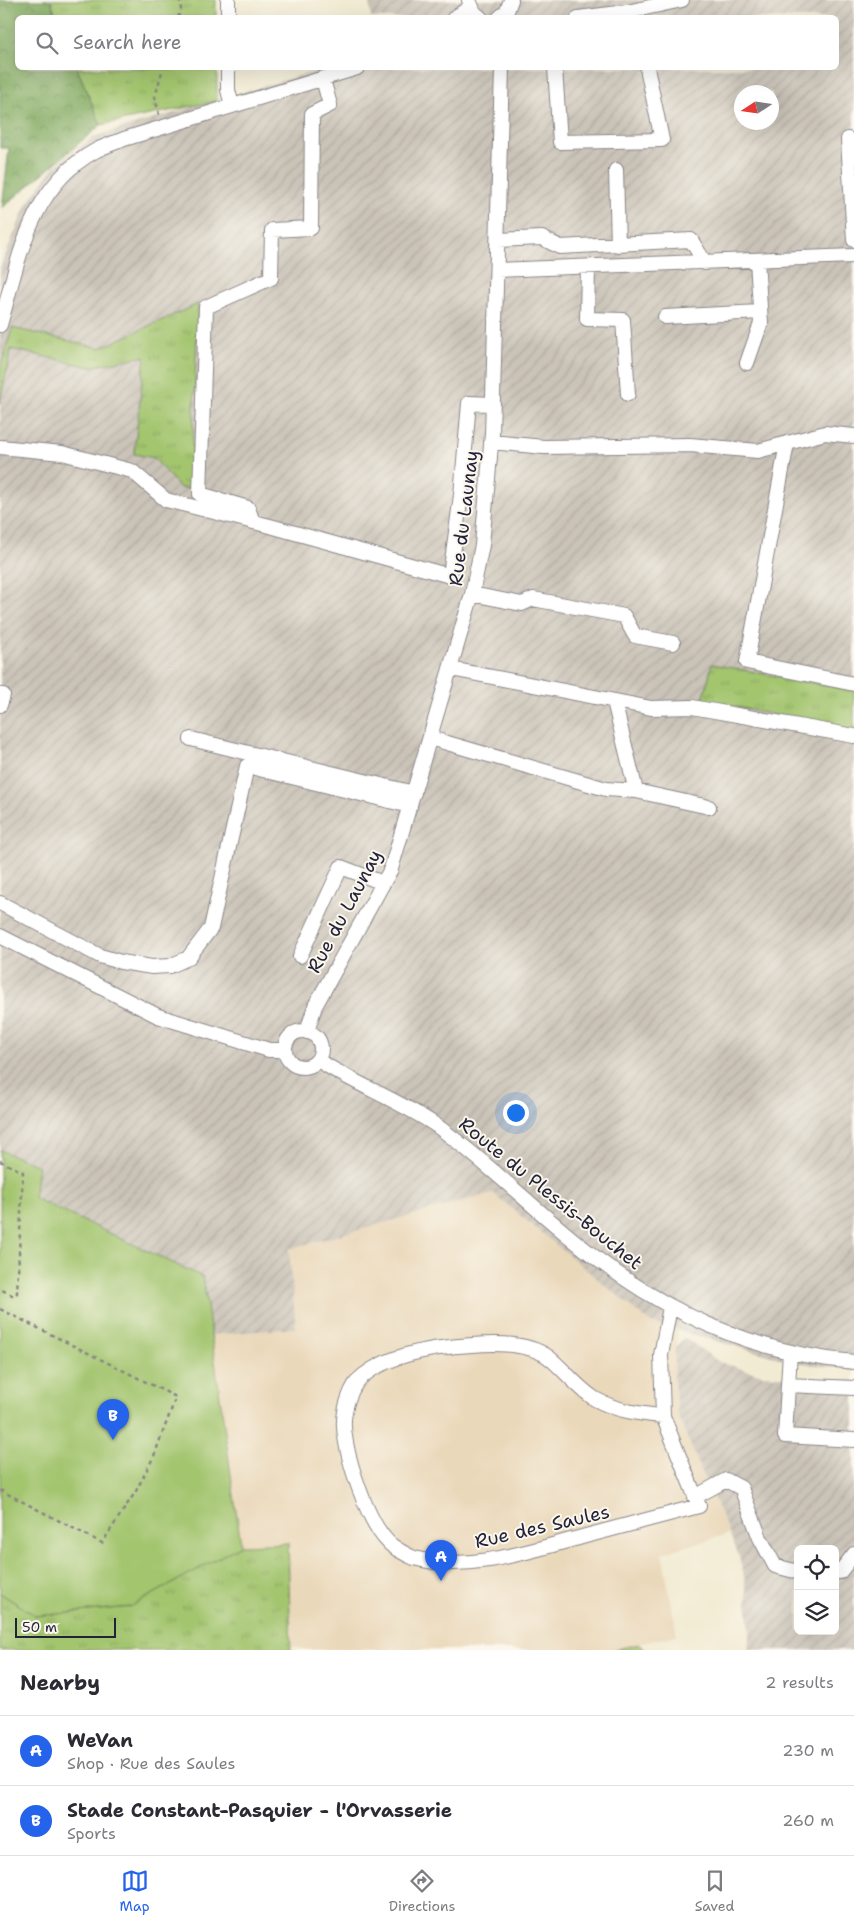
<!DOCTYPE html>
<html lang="en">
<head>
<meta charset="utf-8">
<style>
  body { margin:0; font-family:"Shantell Sans",sans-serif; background:#f7f7f7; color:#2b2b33 }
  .controls { position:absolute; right:15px; bottom:15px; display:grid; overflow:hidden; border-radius:8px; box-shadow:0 5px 20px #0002 }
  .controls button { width:45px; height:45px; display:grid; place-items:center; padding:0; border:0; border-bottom:1px solid #e1e1e2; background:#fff; color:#2b2b33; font:25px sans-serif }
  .compass { position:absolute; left:734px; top:85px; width:45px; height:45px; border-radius:50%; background:#fff; box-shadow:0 5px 20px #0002; rotate:258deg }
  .scale { position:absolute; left:15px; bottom:12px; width:101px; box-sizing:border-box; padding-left:5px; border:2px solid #22223b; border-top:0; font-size:14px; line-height:18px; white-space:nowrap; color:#22223b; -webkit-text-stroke:4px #fbf7ec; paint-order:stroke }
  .you { position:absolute; left:515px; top:1112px; width:18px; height:18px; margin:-12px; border:4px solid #fff; border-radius:50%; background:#1a73e8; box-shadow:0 0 0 8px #1a73e833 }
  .badge { display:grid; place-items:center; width:32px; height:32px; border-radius:50%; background:#2563eb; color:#fff; font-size:16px; font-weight:700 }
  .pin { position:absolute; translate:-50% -41px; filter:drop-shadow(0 1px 2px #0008) }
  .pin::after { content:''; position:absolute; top:26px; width:18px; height:15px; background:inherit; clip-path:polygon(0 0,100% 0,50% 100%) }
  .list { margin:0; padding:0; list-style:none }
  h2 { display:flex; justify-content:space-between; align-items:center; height:65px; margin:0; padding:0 20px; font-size:21px }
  h2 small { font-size:16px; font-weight:400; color:#7c7c81 }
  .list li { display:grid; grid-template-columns:32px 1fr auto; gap:15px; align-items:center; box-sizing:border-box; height:70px; padding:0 20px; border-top:1px solid #e1e1e2 }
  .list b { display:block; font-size:19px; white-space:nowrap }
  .list p { margin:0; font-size:16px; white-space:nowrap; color:#7c7c81 }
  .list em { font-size:16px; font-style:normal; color:#7c7c81 }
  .icon { flex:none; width:28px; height:28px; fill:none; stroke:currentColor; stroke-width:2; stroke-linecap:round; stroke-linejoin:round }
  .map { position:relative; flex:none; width:854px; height:1650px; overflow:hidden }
  .search { position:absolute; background:#fff; box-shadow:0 5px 20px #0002; left:15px; right:15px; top:15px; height:55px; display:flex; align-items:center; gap:12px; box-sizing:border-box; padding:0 18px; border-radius:8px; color:#7c7c81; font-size:19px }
  .sheet { height:205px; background:#fff }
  nav { display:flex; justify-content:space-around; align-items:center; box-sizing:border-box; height:70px; border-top:1px solid #e1e1e2; background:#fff; font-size:14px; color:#7c7c81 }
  nav a { display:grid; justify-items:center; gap:2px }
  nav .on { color:#2563eb }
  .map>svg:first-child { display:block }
</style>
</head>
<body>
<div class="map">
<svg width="854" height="1650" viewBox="0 0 854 1650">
  <defs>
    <pattern id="industrial-furrows" width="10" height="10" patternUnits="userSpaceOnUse" patternTransform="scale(1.25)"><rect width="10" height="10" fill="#cac3b8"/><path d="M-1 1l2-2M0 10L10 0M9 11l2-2" fill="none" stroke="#ada79f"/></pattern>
    <pattern id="grass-tufts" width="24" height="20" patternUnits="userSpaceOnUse" patternTransform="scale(1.25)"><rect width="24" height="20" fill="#a3c56e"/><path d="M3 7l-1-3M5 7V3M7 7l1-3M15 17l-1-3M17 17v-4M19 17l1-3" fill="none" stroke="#8ca960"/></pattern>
    <pattern id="forest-crowns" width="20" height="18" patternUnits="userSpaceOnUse" patternTransform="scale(1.25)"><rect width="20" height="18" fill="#82aa61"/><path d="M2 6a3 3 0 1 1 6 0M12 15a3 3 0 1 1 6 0" fill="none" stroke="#6a8a51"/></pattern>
    <pattern id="wetland-marsh" width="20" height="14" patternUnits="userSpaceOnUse" patternTransform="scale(1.25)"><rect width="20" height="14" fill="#a3c56e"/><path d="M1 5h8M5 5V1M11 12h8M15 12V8" fill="none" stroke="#8ca960"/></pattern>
  </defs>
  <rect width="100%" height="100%" fill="#fbf7ec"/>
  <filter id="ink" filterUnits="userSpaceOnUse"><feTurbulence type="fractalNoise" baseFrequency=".02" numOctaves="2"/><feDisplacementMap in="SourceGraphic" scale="10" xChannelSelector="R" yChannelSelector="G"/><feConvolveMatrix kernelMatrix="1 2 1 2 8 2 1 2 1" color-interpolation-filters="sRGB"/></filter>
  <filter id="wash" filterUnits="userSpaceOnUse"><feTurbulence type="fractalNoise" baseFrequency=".0096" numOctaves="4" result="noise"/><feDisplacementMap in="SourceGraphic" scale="20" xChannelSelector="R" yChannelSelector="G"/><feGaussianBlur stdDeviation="1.12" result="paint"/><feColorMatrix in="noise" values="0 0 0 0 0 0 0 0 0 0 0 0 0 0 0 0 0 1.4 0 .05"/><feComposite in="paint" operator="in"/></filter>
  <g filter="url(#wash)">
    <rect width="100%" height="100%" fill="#f2ebd3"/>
    <path fill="#ead8ba" d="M493 1193 651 1323 678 1330 674 1382 678 1417 729 1534 662 1553 677 1635 611 1650H308L292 1646 288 1544 241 1545 211 1335 296 1328 289 1249Z"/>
    <path fill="url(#industrial-furrows)" fill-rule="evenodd" d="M369 0H854V1370L793 1362 651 1323 493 1193 289 1249 296 1328 211 1335 203 1277 33 1197 38 1166 0 1150V268L26 205 54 167 93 137 325 68H836V18H371ZM742 92H772V122H742Z
      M685 1338 719 1362 763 1375 854 1381V1650H748L750 1631 745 1581 739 1556 678 1417 674 1382 675 1348ZM798 1549H835V1631H798Z"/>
    <path fill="url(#grass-tufts)" stroke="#627454" d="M51 0H216V17H56Z
      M77 68H217V101L101 125Z
      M198 304 191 488H180L154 458 134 454 145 356 90 367 11 349 0 403V370L12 328 100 348Z
      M712 664 854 691V731L703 700Z
      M288 1543 291 1650H0V1593L36 1616 130 1607 241 1545Z"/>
    <path fill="url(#forest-crowns)" stroke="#52664e" d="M0 0H51L56 17 18 18V68H77L101 125 2 208 9 148H0Z"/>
    <path fill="url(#wetland-marsh)" stroke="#627454" d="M639 1644 646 1650H612Z"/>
    <path fill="#a3c56e" stroke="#627454" d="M0 1150 38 1166 34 1198 203 1277 241 1545 130 1607 36 1616 0 1593Z"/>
  </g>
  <g filter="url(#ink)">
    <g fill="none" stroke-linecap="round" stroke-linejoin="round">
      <defs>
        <path id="minor" d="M228 0V18
          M469 0 474 12 481 18
          M454 18 471 7
          M499 18 507 11 511 0
          M578 18 627 12 682 0
          M228 68V90L232 106
          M555 68 560 142 662 140 647 68
          M848 139 854 240
          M616 170 618 245
          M498 240 542 238 560 247 691 240 705 263
          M588 267 587 319 623 320 628 394
          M497 270 854 256
          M665 317 760 312
          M0 325C19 260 29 187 95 151 104 146 114 143 124 139L357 68
          M747 363 761 323 757 260
          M491 442 544 447 690 445 758 451 825 433 854 436
          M787 443 747 662 854 684
          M0 447 62 453 132 471 166 500 270 526 450 576 461 495 469 403 493 404
          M253 522 248 508 200 494 206 307 271 278 272 230 311 228 312 114 330 105 323 79
          M472 594 522 604 533 599 624 616 635 636 673 643
          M451 669 651 708 692 707 854 736
          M0 695H3L0 705
          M614 701 636 791 709 807
          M430 738 606 789 636 791
          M191 739 414 793
          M0 903 100 956 121 962 152 967 170 966 188 958 211 928 247 766 410 806
          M0 936 158 1016 269 1050H284
          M300 956 341 867 383 883
          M285 1049a18 18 0 1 1 36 0a18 18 0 1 1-36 0Z
          M307 1032 315 1006 391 869 472 594 482 545 492 434 502 68
          M318 1060C356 1085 399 1100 437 1126 494 1167 543 1219 600 1261 675 1317 761 1354 854 1362
          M790 1352 785 1436 854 1440
          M788 1385 854 1388
          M663 1416 699 1506C660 1516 621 1527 582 1537 529 1551 468 1573 414 1558 407 1555 394 1548 389 1543 367 1522 346 1457 344 1427 343 1411 350 1385 364 1375 392 1353 437 1347 472 1345 496 1343 532 1342 552 1360 567 1373 578 1388 595 1399 617 1411 639 1414 663 1416L661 1355 670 1307
          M695 1497 726 1480 741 1488 760 1538 775 1566 798 1572
          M835 1572H840L854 1554"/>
      </defs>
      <use href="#minor" stroke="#8a8687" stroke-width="16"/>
      <path stroke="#8a8687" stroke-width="2.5" stroke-dasharray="4 4" stroke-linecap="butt" d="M178 18 181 9 180 0
        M159 115 155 97 163 68
        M0 1161 23 1172 17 1293 14 1296 0 1289
        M0 1309 176 1397 154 1456 136 1491 102 1543 0 1490"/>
      <use href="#minor" stroke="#fff" stroke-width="14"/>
    </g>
  </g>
  <g text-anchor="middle" stroke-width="4" stroke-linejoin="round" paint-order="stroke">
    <g font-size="19" fill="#22223b" stroke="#fbf7ec">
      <text transform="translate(463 518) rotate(-83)" y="7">Rue du Launay</text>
      <text transform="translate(344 911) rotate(-62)" y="7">Rue du Launay</text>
      <text transform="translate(551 1193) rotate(39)" y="7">Route du Plessis-Bouchet</text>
      <text transform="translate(542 1526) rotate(-13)" y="7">Rue des Saules</text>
    </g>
  </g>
</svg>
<div class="controls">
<button><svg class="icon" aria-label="locate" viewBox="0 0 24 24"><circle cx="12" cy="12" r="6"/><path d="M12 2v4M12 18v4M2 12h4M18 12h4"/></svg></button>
<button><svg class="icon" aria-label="layers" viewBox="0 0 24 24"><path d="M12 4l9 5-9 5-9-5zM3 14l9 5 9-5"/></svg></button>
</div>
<svg class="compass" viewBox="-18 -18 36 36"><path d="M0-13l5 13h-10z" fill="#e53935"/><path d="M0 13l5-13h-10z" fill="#7c7c81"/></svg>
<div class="scale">50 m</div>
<div class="you"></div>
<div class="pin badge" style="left:441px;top:1581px">A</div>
<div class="pin badge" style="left:113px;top:1440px">B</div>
<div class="search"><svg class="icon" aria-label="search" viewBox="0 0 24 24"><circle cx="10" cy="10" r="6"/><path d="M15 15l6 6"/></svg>Search here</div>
</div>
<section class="sheet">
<h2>Nearby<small>2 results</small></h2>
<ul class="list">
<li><span class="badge">A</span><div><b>WeVan</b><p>Shop · Rue des Saules</p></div><em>230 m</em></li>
<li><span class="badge">B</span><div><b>Stade Constant-Pasquier - l'Orvasserie</b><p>Sports</p></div><em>260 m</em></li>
</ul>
</section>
<nav>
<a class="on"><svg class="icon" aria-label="map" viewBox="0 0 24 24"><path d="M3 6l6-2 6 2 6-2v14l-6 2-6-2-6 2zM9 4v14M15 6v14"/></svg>Map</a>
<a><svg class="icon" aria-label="directions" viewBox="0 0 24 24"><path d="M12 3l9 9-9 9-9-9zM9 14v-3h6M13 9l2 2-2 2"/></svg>Directions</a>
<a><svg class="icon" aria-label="saved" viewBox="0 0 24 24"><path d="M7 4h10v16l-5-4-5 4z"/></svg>Saved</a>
</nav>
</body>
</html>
